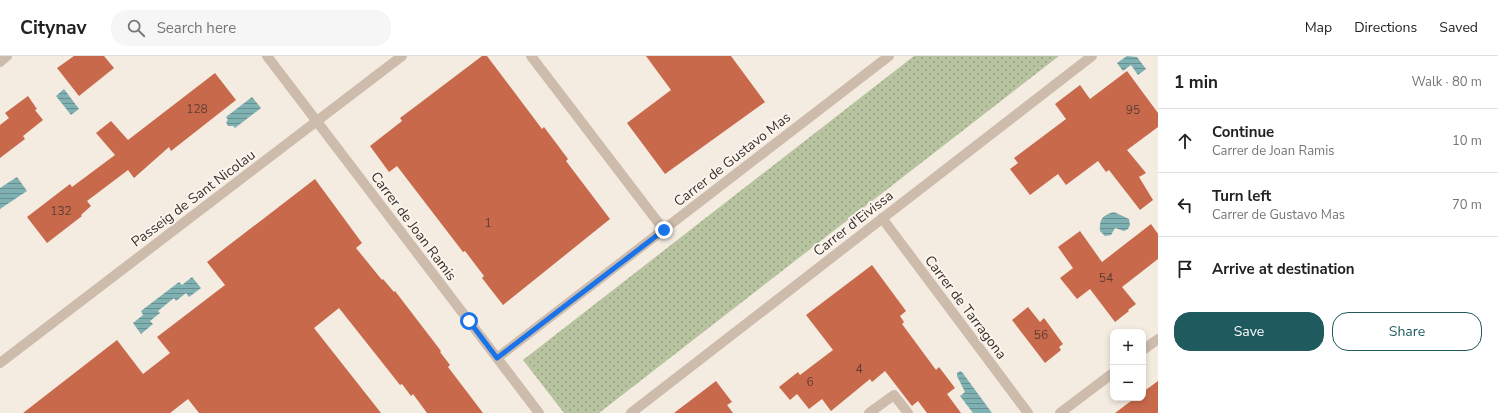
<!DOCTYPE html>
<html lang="en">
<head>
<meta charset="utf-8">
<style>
  body { margin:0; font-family:"Nunito Sans",sans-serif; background:#f6f6f6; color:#222 }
  .controls { position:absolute; right:12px; bottom:12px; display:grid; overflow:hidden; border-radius:8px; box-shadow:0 2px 6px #0003 }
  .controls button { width:36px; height:36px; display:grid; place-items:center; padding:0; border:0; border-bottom:1px solid #e0e0e0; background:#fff; color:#222; font:20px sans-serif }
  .stop { position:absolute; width:12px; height:12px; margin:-9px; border:3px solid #1a73e8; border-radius:50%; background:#fff }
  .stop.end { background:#1a73e8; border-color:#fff; box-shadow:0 1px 4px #0008 }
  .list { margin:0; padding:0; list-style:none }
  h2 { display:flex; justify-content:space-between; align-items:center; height:52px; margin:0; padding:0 16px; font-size:17px }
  h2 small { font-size:13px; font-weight:400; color:#767676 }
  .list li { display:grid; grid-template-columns:26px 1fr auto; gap:12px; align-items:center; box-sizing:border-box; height:64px; padding:0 16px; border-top:1px solid #e0e0e0 }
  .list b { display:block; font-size:15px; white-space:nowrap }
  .list p { margin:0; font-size:13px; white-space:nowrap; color:#767676 }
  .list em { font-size:13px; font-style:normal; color:#767676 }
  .actions { display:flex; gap:8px; padding:12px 16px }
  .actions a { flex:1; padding:9px 0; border:1px solid #1f5a5e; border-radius:16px; text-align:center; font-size:14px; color:#1f5a5e }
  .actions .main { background:#1f5a5e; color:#fff }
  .icon { flex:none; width:22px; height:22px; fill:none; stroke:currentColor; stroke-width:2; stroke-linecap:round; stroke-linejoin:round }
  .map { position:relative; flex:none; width:1158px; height:357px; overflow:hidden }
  header { display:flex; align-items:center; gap:24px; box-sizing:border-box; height:56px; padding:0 20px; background:#fff; border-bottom:1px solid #e0e0e0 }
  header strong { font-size:19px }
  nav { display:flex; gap:22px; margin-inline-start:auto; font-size:14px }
  .search { width:280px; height:36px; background:#f6f6f6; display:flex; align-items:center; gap:10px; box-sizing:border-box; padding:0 14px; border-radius:16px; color:#767676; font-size:15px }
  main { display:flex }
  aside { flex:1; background:#fff }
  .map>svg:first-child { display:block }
</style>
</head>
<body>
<header>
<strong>Citynav</strong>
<div class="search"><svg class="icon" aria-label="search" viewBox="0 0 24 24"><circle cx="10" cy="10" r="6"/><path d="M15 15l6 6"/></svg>Search here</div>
<nav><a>Map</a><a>Directions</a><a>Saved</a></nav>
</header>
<main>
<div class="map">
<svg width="1158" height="357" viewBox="0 0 1158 357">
  <defs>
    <pattern id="park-dots" width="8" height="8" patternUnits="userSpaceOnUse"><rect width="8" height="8" fill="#b8c4a0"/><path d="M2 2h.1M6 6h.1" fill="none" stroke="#97a083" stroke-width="1.8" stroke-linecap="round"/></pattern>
    <pattern id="water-rules" width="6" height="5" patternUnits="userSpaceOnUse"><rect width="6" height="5" fill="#7fb0b2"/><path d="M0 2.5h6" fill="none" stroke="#699091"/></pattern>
  </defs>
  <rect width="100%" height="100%" fill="#f4ebe1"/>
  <path fill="url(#park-dots)" d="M914 0H1059L599 357H564L523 304Z"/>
  <path fill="url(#water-rules)" d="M1127 0 1137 1 1146 13 1138 19 1131 9 1123 15 1117 7Z
    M64 33 79 53 71 59 56 40Z
    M252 41 261 52 235 72 233 70H228L226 66 228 64 226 61Z
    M17 121 27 135 0 153V132Z
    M1114 156 1129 163 1130 169 1128 173 1124 175 1115 172 1111 179 1105 180 1100 175C1099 163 1103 159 1114 156Z
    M192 221 201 232 189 241 186 237 176 245 174 242 158 255 160 257 150 265 153 268 141 278 133 267 143 259 141 255 179 226 182 229Z
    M960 315 962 316 992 357H973L960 340 965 336 957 320V317Z"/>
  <path fill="#c8694b" d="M74 0H104L114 12 79 40 57 12Z
    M482 0H487L542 73 544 71 568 103 566 105 610 163 503 249 482 222 484 220 465 195 463 196 397 110 389 116 370 90 402 65 400 62 420 47Z
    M646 0H731L765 46 665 118 627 67 671 34Z
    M1127 15 1158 57V71L1127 94 1146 117 1139 121 1153 144 1140 154 1109 114 1106 116 1098 105 1066 129 1058 118 1030 139 1010 113 1018 107 1014 102 1066 63 1055 48 1080 29 1090 43Z
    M215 17 236 44 171 95 169 91 134 122 128 114 87 145 91 150 81 159 82 160 47 187 27 161 70 128 72 131 115 99 96 77 111 65 128 84Z
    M28 40 37 53 35 54 43 64 23 80 25 83 0 102V69L9 62 5 57Z
    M315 123 362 187 356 192 382 224 383 223 394 236 395 235 441 295 440 296 450 309 448 311 483 357H427L413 338 411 340 402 328 400 329 339 252 314 272 381 357H199L188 343 170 357H23L117 284 143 318 170 297 157 281 225 229 207 206Z
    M1151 168 1158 178V203L1122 231 1136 248 1128 254 1129 255 1115 266 1090 233 1077 243 1060 222 1073 212 1058 191 1080 175 1102 206Z
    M872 209 906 255 900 260 904 266 902 268 936 314 939 311 955 332 947 338 961 357H927L918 345 912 350 885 315 872 326 870 323 831 355 822 343 809 353 797 338 790 344 779 331 798 316 800 319 833 294 806 259Z
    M1028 251 1040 266 1044 262 1063 288 1059 291 1061 294 1045 307 1012 264Z
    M716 325 732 346 727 349 733 357H674Z
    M1158 325V357H1115L1135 342H1143V336Z"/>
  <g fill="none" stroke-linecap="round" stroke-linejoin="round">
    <path stroke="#cdbbac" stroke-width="10" d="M267 0 539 357
      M531 0 664 174
      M0 6 7 0
      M882 162 1028 357
      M1143 294 1158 283
      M497 302 889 0
      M0 307 402 0
      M631 357 1092 0
      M869 357 894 339 908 357
      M1060 357 1113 317"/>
  </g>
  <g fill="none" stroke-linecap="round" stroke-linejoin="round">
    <path stroke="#1a73e8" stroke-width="5" d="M469 265 497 302 664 174"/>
  </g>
  <g text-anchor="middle" stroke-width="4" stroke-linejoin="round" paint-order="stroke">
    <g font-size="12" fill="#5e3e33">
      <text x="197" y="57">128</text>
      <text x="1133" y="58">95</text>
      <text x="61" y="159">132</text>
      <text x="488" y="171">1</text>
      <text x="1106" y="226">54</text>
      <text x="1041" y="283">56</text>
      <text x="859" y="317">4</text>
      <text x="810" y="330">6</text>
    </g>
    <g font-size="14" fill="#3b302b" stroke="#fbf5ee">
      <text transform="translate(732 103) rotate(-38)" y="5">Carrer de Gustavo Mas</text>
      <text transform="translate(193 142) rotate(-37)" y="5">Passeig de Sant Nicolau</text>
      <text transform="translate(853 167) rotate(-38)" y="5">Carrer d'Eivissa</text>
      <text transform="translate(414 170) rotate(53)" y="5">Carrer de Joan Ramis</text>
      <text transform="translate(966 251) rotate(53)" y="5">Carrer de Tarragona</text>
    </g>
  </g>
</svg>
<div class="controls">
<button>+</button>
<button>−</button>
</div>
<div class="stop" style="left:469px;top:265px"></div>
<div class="stop end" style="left:664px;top:174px"></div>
</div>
<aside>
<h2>1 min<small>Walk · 80 m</small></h2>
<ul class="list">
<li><svg class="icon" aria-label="ahead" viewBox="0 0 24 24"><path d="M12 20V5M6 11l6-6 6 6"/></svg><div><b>Continue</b><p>Carrer de Joan Ramis</p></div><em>10 m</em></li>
<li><svg class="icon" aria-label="left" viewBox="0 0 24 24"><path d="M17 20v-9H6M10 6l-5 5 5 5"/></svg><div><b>Turn left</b><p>Carrer de Gustavo Mas</p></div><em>70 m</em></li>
<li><svg class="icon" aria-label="arrive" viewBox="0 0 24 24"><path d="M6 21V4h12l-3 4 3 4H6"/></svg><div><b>Arrive at destination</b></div></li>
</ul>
<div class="actions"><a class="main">Save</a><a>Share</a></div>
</aside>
</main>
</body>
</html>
